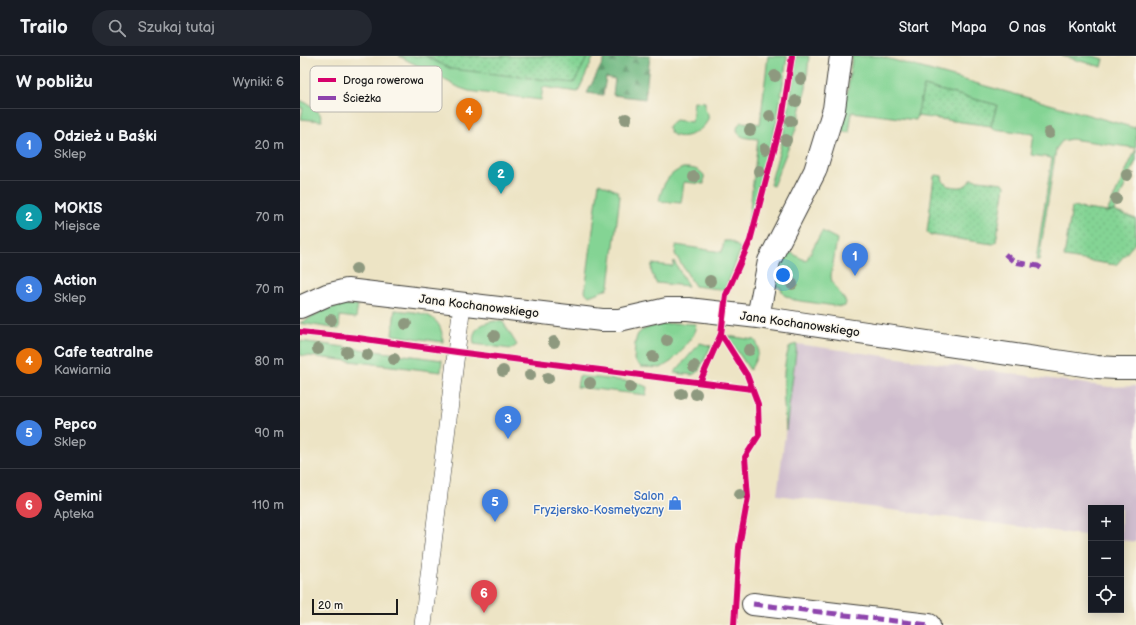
<!DOCTYPE html>
<html lang="pl">
<head>
<meta charset="utf-8">
<style>
  body { margin:0; font-family:"Balsamiq Sans",sans-serif; background:#242831; color:#f1f3f6 }
  .controls { position:absolute; right:12px; bottom:12px; display:grid; overflow:hidden; border-radius:0px; box-shadow:0 2px 10px #0003 }
  .controls button { width:36px; height:36px; display:grid; place-items:center; padding:0; border:0; border-bottom:1px solid #363941; background:#171b24; color:#f1f3f6; font:20px sans-serif }
  .scale { position:absolute; left:12px; bottom:10px; width:86px; box-sizing:border-box; padding-left:4px; border:2px solid #1c1c1c; border-top:0; font-size:11px; line-height:14px; white-space:nowrap; color:#1c1c1c; -webkit-text-stroke:3px #fbf7ec; paint-order:stroke }
  .you { position:absolute; left:483px; top:219px; width:14px; height:14px; margin:-10px; border:3px solid #fff; border-radius:50%; background:#1a73e8; box-shadow:0 0 0 6px #1a73e833 }
  .badge { display:grid; place-items:center; width:26px; height:26px; border-radius:50%; background:#1f6fb2; color:#fff; font-size:13px; font-weight:700 }
  .pin { position:absolute; translate:-50% -33px; filter:drop-shadow(0 1px 2px #0008) }
  .pin::after { content:''; position:absolute; top:21px; width:14px; height:12px; background:inherit; clip-path:polygon(0 0,100% 0,50% 100%) }
  .list { margin:0; padding:0; list-style:none }
  h2 { display:flex; justify-content:space-between; align-items:center; height:52px; margin:0; padding:0 16px; font-size:17px }
  h2 small { font-size:13px; font-weight:400; color:#9ea1a6 }
  .list li { display:grid; grid-template-columns:26px 1fr auto; gap:12px; align-items:center; box-sizing:border-box; height:72px; padding:0 16px; border-top:1px solid #363941 }
  .list b { display:block; font-size:15px; white-space:nowrap }
  .list p { margin:0; font-size:13px; white-space:nowrap; color:#9ea1a6 }
  .list em { font-size:13px; font-style:normal; color:#9ea1a6 }
  .icon { flex:none; width:22px; height:22px; fill:none; stroke:currentColor; stroke-width:2; stroke-linecap:round; stroke-linejoin:round }
  .map { position:relative; flex:none; width:836px; height:569px; overflow:hidden }
  header { display:flex; align-items:center; gap:24px; box-sizing:border-box; height:56px; padding:0 20px; background:#171b24; border-bottom:1px solid #363941 }
  header strong { font-size:19px }
  nav { display:flex; gap:22px; margin-inline-start:auto; font-size:14px }
  .search { width:280px; height:36px; background:#242831; display:flex; align-items:center; gap:10px; box-sizing:border-box; padding:0 14px; border-radius:22px; color:#9ea1a6; font-size:15px }
  main { display:flex }
  aside { flex:1; background:#171b24 }
  .map>svg:first-child { display:block }
</style>
</head>
<body>
<header>
<strong>Trailo</strong>
<div class="search"><svg class="icon" aria-label="search" viewBox="0 0 24 24"><circle cx="10" cy="10" r="6"/><path d="M15 15l6 6"/></svg>Szukaj tutaj</div>
<nav><a>Start</a><a>Mapa</a><a>O nas</a><a>Kontakt</a></nav>
</header>
<main>
<aside>
<h2>W pobliżu<small>Wyniki: 6</small></h2>
<ul class="list">
<li><span class="badge" style="background:#3f7fe0">1</span><div><b>Odzież u Baśki</b><p>Sklep</p></div><em>20 m</em></li>
<li><span class="badge" style="background:#0f9aa8">2</span><div><b>MOKIS</b><p>Miejsce</p></div><em>70 m</em></li>
<li><span class="badge" style="background:#3f7fe0">3</span><div><b>Action</b><p>Sklep</p></div><em>70 m</em></li>
<li><span class="badge" style="background:#e8710a">4</span><div><b>Cafe teatralne</b><p>Kawiarnia</p></div><em>80 m</em></li>
<li><span class="badge" style="background:#3f7fe0">5</span><div><b>Pepco</b><p>Sklep</p></div><em>90 m</em></li>
<li><span class="badge" style="background:#e0444e">6</span><div><b>Gemini</b><p>Apteka</p></div><em>110 m</em></li>
</ul>
</aside>
<div class="map">
<svg width="836" height="569" viewBox="0 0 836 569">
  <defs>
    <pattern id="forest-firs" width="22" height="20" patternUnits="userSpaceOnUse"><rect width="22" height="20" fill="#6bb67e"/><path d="M5 1l3.5 6h-7zM16 11l3.5 6h-7z" fill="#579366"/></pattern>
    <pattern id="park-dots" width="8" height="8" patternUnits="userSpaceOnUse"><rect width="8" height="8" fill="#84d494"/><path d="M2 2h.1M6 6h.1" fill="none" stroke="#71b57f" stroke-width="1.8" stroke-linecap="round"/></pattern>
  </defs>
  <rect width="100%" height="100%" fill="#fbf7ec"/>
  <filter id="ink" filterUnits="userSpaceOnUse"><feTurbulence type="fractalNoise" baseFrequency=".025" numOctaves="2"/><feDisplacementMap in="SourceGraphic" scale="8" xChannelSelector="R" yChannelSelector="G"/><feConvolveMatrix kernelMatrix="1 2 1 2 8 2 1 2 1" color-interpolation-filters="sRGB"/></filter>
  <filter id="wash" filterUnits="userSpaceOnUse"><feTurbulence type="fractalNoise" baseFrequency=".012" numOctaves="4" result="noise"/><feDisplacementMap in="SourceGraphic" scale="16" xChannelSelector="R" yChannelSelector="G"/><feGaussianBlur stdDeviation="0.9" result="paint"/><feColorMatrix in="noise" values="0 0 0 0 0 0 0 0 0 0 0 0 0 0 0 0 0 1.4 0 .05"/><feComposite in="paint" operator="in"/></filter>
  <g filter="url(#wash)">
    <rect width="100%" height="100%" fill="#ede4c5"/>
    <path fill="#cfbdce" d="M497 288 809 331 836 330V486L821 484V452H791V480L477 439Z"/>
    <path fill="#84d494" stroke="#507858" d="M99 0H294L278 36 243 31 241 44 169 35 160 32Z
      M468 0H487V2L477 65 447 179 458 83C451 82 437 83 437 73 438 69 438 68 442 66L460 68Z
      M496 0H509L506 32 496 73 473 130 470 129 480 93 490 45Z
      M552 0H579L835 72 836 69V92L771 83 762 85 756 93 739 204H736L752 102 731 99 734 78 693 73 691 70 697 49 624 30 616 64 552 56 549 77 539 75 548 33Z
      M762 0H793L804 3 802 11Z
      M0 44C10 49 21 53 22 65L1 63 3 52H0Z
      M394 45 405 46V54C421 68 374 95 368 71L370 68 375 64 392 66Z
      M836 93V104L814 155 807 156Z
      M383 112C391 112 398 112 404 119V128L384 126 381 147 359 145C362 130 367 118 383 112Z
      M299 127 317 135 320 140 309 230 307 233 289 240 285 236Z
      M522 175 537 183 531 220 532 226 546 246 545 250 542 251 494 244 484 239 480 231 473 230 474 220 486 194 506 205Z
      M424 185H431L441 193 425 234 395 230 375 198 376 189 422 196Z
      M374 205 388 230 356 227 351 215 352 208 373 210Z
      M45 249H58L56 262 40 260 39 273 0 267 23 255 34 251Z
      M95 254C119 257 142 255 143 286L92 279Z
      M195 265 203 266 217 289 211 293 174 288C171 273 181 267 195 265Z
      M375 267 396 268 394 278 379 298 372 305 361 312 341 311 334 304C335 296 334 285 338 278 343 270 366 268 375 267Z
      M427 280 455 284C462 294 455 305 450 314Z
      M0 285 142 304 141 316 0 299Z
      M400 287 411 290 398 316 392 319 374 317Z
      M497 288 486 374C484 349 480 313 490 290Z
      M279 320 335 326 347 331 346 339 277 331Z"/>
    <path fill="url(#forest-firs)" stroke="#44694d" d="M306 0H350L345 43 313 39 315 23 306 21 303 39 287 37Z"/>
    <path fill="url(#park-dots)" stroke="#507858" d="M125 0H288L274 27 151 13Z
      M624 30 697 49 691 70 617 60Z
      M636 119 642 120 643 125 648 130C659 131 664 134 671 123L703 127 705 130 696 186 693 188 630 179 627 176 634 120Z
      M772 151 807 156 814 155 836 163V186L816 209 764 201Z"/>
  </g>
  <g filter="url(#ink)">
    <g fill="none" stroke-linecap="round" stroke-linejoin="round">
      <defs>
        <path id="lane" d="M123 569 162 248"/>
        <path id="street" d="M0 251 27 239 47 234 302 264H319L367 253H388L458 261 797 311 816 312H836
          M458 261 469 205 515 115 534 53 541 0
          M453 548 629 569"/>
      </defs>
      <use href="#lane" stroke="#3b3a35" stroke-width="18"/>
      <use href="#street" stroke="#3b3a35" stroke-width="24"/>
      <use href="#lane" stroke="#fff" stroke-width="17"/>
      <use href="#street" stroke="#fff" stroke-width="22"/>
      <path stroke="#8e44ad" stroke-width="5" stroke-dasharray="10 5" stroke-linecap="butt" d="M705 198 714 206 738 210 745 215
        M453 548 629 569"/>
      <defs>
        <path id="cycleway" d="M0 276 58 282 157 296 452 333
          M421 278 447 319 458 348 459 379 445 401 448 441 439 491 434 569
          M400 326 421 278 426 239 450 185 482 63 492 0"/>
      </defs>
      <use href="#cycleway" stroke="#fbf7ec" stroke-width="8"/>
      <use href="#cycleway" stroke="#d6006c" stroke-width="6"/>
    </g>
    <g fill="#8e997f">
      <circle cx="475" cy="20" r="6"/>
      <circle cx="501" cy="23" r="6"/>
      <circle cx="496" cy="45" r="6"/>
      <circle cx="470" cy="60" r="6"/>
      <circle cx="326" cy="63" r="6"/>
      <circle cx="491" cy="65" r="6"/>
      <circle cx="450" cy="74" r="6"/>
      <circle cx="749" cy="77" r="6"/>
      <circle cx="486" cy="84" r="6"/>
      <circle cx="465" cy="93" r="6"/>
      <circle cx="459" cy="115" r="6"/>
      <circle cx="827" cy="119" r="6"/>
      <circle cx="394" cy="121" r="6"/>
      <circle cx="816" cy="143" r="6"/>
      <circle cx="56" cy="213" r="6"/>
      <circle cx="410" cy="225" r="6"/>
      <circle cx="492" cy="228" r="6"/>
      <circle cx="31" cy="264" r="6"/>
      <circle cx="106" cy="268" r="6"/>
      <circle cx="194" cy="280" r="6"/>
      <circle cx="367" cy="284" r="6"/>
      <circle cx="254" cy="286" r="6"/>
      <circle cx="18" cy="293" r="6"/>
      <circle cx="449" cy="294" r="6"/>
      <circle cx="47" cy="296" r="6"/>
      <circle cx="67" cy="299" r="6"/>
      <circle cx="353" cy="301" r="6"/>
      <circle cx="94" cy="303" r="6"/>
      <circle cx="394" cy="310" r="6"/>
      <circle cx="203" cy="315" r="6"/>
      <circle cx="230" cy="319" r="6"/>
      <circle cx="248" cy="322" r="6"/>
      <circle cx="290" cy="327" r="6"/>
      <circle cx="330" cy="331" r="6"/>
      <circle cx="381" cy="338" r="6"/>
      <circle cx="396" cy="338" r="6"/>
      <circle cx="440" cy="438" r="6"/>
    </g>
  </g>
  <defs>
    <symbol id="shop-bare" viewBox="-9 -9 18 18"><path d="M-5-2.5h2.3a2.7 3.5 0 0 1 5.4 0H5L5.5 6h-11ZM-1.5-2.5h3a1.5 2.3 0 0 0-3 0Z" fill="#3f7fe0" stroke="#fbf7ec" stroke-width="2.5" paint-order="stroke"/></symbol>
  </defs>
  <g fill-rule="evenodd">
    <use href="#shop-bare" x="365" y="437" width="20" height="20"/>
  </g>
  <g text-anchor="middle" stroke-width="3" stroke-linejoin="round" paint-order="stroke">
    <g font-size="12" fill="#1c1c1c" stroke="#fbf7ec">
      <text transform="translate(179 250) rotate(7)" y="4">Jana Kochanowskiego</text>
      <text transform="translate(500 268) rotate(8)" y="4">Jana Kochanowskiego</text>
    </g>
    <g font-size="12" fill="#366cbe" stroke="#fbf7ec" text-anchor="end">
      <text x="364" y="444">Salon<tspan x="364" dy="14">Fryzjersko-Kosmetyczny</tspan></text>
    </g>
  </g>
  <rect x="10" y="10" width="132" height="46" rx="6" fill="#fbf7ec" stroke="#b8b5ae" stroke-width="1"/>
  <rect x="18" y="22" width="18" height="4" fill="#d6006c"/>
  <rect x="18" y="40" width="18" height="4" fill="#8e44ad"/>
  <g font-size="11" fill="#1c1c1c">
    <text x="43" y="28">Droga rowerowa</text>
    <text x="43" y="46">Ścieżka</text>
  </g>
</svg>
<div class="controls">
<button>+</button>
<button>−</button>
<button><svg class="icon" aria-label="locate" viewBox="0 0 24 24"><circle cx="12" cy="12" r="6"/><path d="M12 2v4M12 18v4M2 12h4M18 12h4"/></svg></button>
</div>
<div class="scale">20 m</div>
<div class="you"></div>
<div class="pin badge" style="left:555px;top:220px;background:#3f7fe0">1</div>
<div class="pin badge" style="left:201px;top:138px;background:#0f9aa8">2</div>
<div class="pin badge" style="left:208px;top:383px;background:#3f7fe0">3</div>
<div class="pin badge" style="left:169px;top:75px;background:#e8710a">4</div>
<div class="pin badge" style="left:195px;top:466px;background:#3f7fe0">5</div>
<div class="pin badge" style="left:184px;top:557px;background:#e0444e">6</div>
</div>
</main>
</body>
</html>
